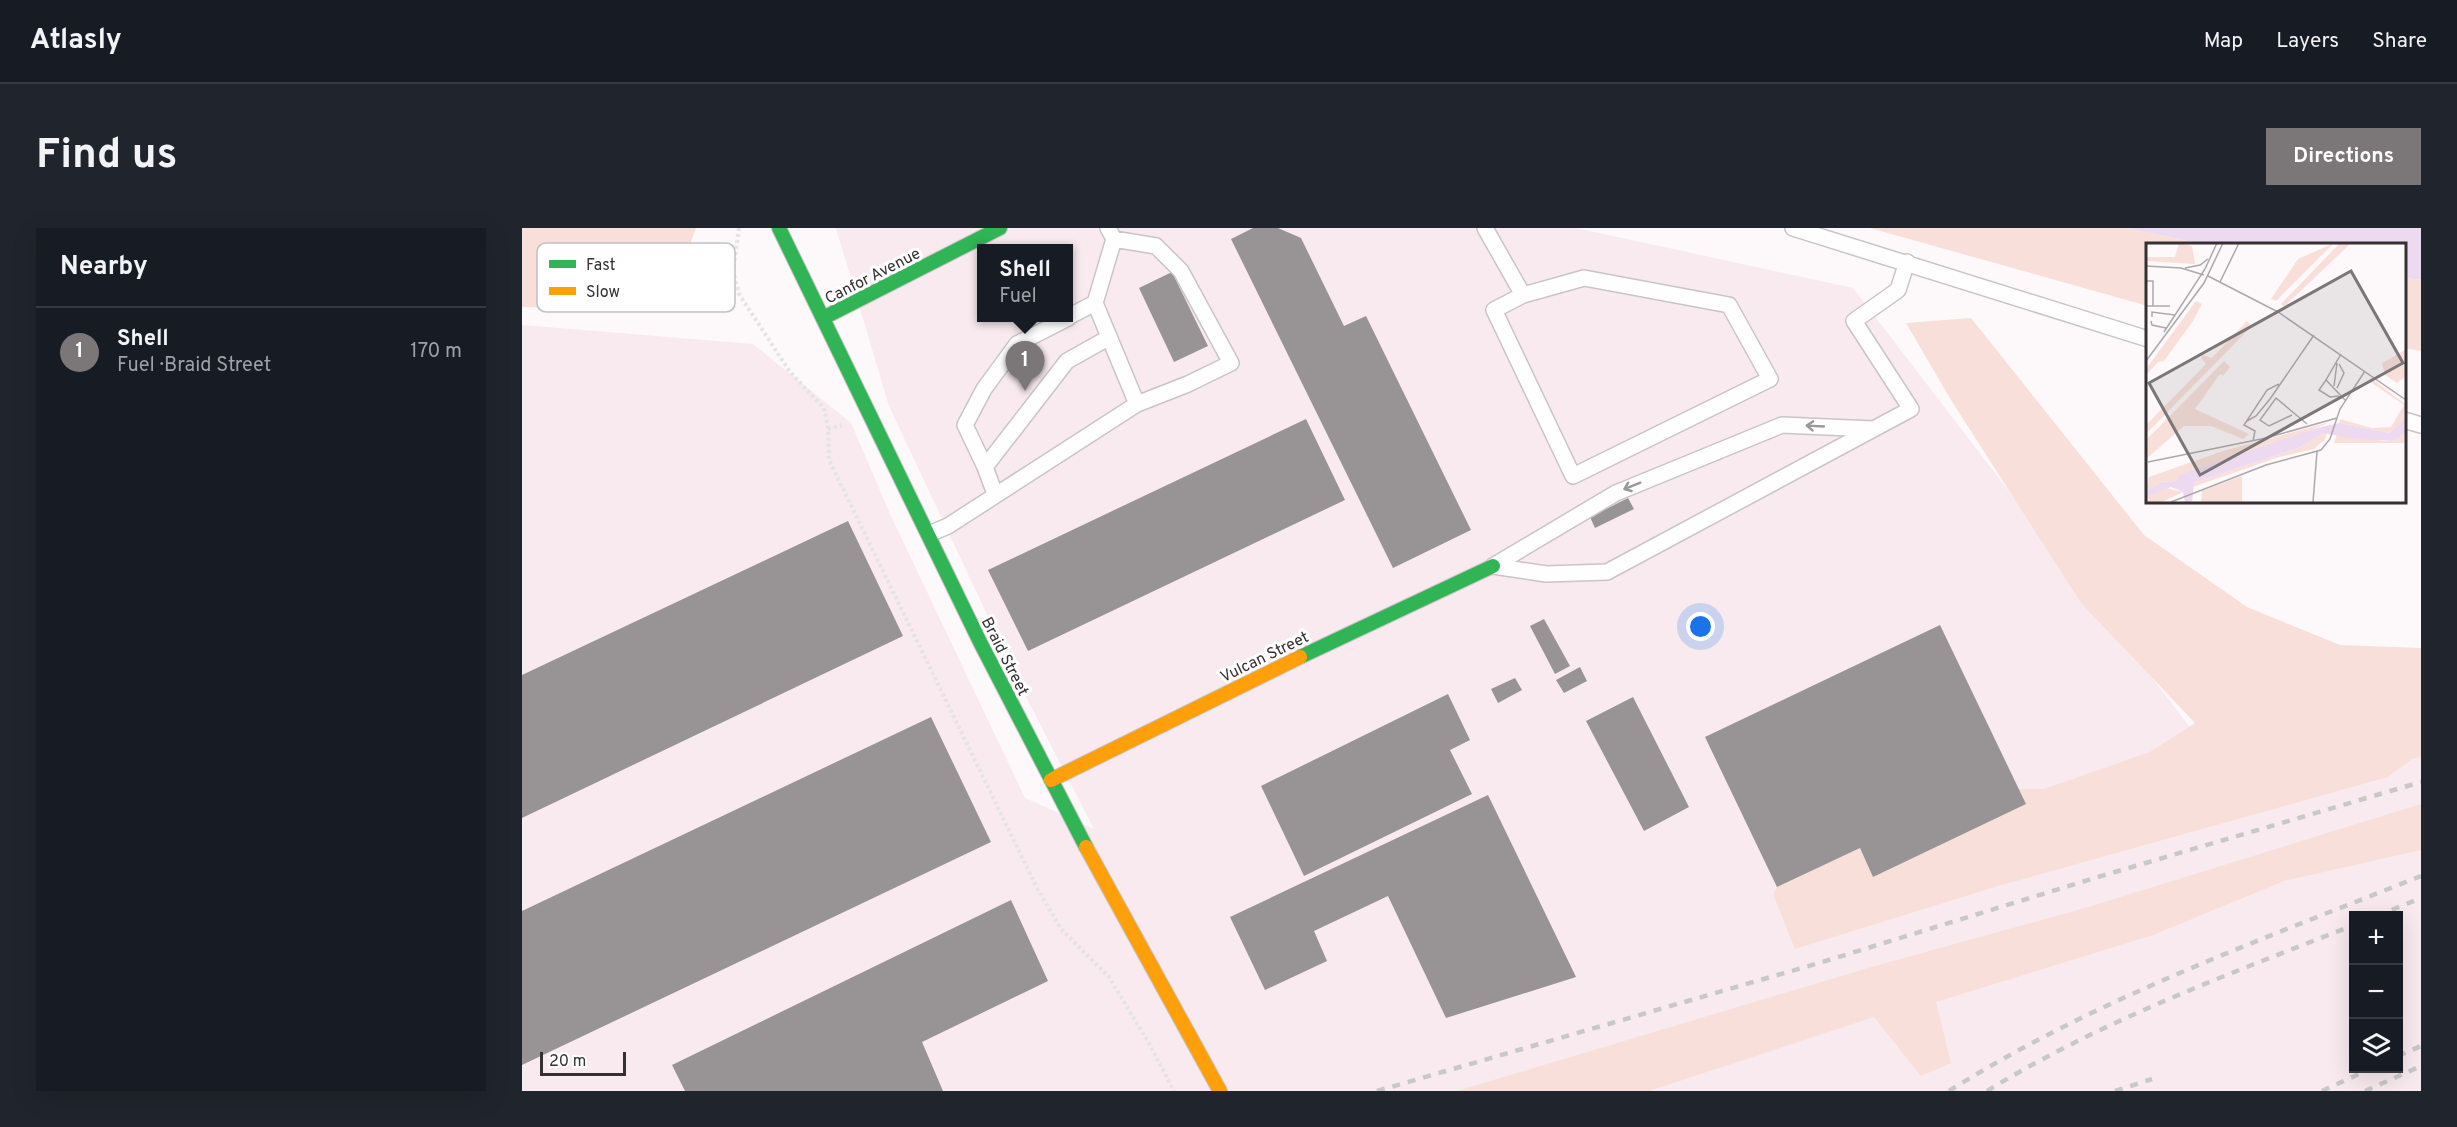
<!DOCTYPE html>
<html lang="en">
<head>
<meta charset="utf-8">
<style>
  body { margin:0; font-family:Overpass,sans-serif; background:#20242c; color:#f1f3f6 }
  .controls { position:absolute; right:18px; bottom:18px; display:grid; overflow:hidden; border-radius:0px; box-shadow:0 6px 24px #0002 }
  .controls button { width:54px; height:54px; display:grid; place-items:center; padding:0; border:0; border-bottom:2px solid #363941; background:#171b24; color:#f1f3f6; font:30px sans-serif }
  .scale { position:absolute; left:18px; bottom:15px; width:86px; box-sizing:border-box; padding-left:6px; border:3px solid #353031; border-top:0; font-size:16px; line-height:21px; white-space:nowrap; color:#353031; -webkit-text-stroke:4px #fff; paint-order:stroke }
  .you { position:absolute; left:1179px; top:399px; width:21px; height:21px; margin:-15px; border:4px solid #fff; border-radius:50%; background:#1a73e8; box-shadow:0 0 0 9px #1a73e833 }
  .badge { display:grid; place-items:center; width:39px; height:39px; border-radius:50%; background:#7b7677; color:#fff; font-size:20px; font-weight:700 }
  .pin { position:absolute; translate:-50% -50px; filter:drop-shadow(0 2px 3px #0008) }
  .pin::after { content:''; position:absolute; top:32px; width:21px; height:18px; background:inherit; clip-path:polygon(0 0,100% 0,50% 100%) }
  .popup { position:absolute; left:455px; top:16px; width:96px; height:78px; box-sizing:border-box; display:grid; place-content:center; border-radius:0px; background:#171b24; filter:drop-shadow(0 2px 4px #0005); font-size:20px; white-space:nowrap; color:#9ea1a6 }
  .popup b { font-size:22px; color:#f1f3f6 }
  .popup::after { content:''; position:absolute; left:50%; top:100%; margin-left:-12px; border:12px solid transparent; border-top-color:#171b24 }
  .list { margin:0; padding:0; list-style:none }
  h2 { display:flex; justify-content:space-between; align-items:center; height:78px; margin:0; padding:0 24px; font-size:26px }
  h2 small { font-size:20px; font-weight:400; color:#9ea1a6 }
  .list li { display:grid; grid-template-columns:39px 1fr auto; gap:18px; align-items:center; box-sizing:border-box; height:90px; padding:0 24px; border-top:2px solid #363941 }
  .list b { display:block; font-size:22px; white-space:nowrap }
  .list p { margin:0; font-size:20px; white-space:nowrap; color:#9ea1a6 }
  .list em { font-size:20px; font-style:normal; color:#9ea1a6 }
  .icon { flex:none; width:33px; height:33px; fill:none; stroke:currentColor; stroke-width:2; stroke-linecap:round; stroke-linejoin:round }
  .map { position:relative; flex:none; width:1899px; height:863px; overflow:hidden; border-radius:0px }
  header { display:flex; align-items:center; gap:36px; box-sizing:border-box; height:84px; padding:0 30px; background:#171b24; border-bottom:2px solid #363941 }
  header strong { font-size:28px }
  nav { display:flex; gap:33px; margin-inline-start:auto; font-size:21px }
  .intro { display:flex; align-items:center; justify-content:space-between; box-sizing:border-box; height:144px; padding:0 36px }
  h1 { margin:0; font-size:42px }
  .button { padding:15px 27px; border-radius:0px; background:#7b7677; color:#fff; font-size:21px; font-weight:700 }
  main { display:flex; gap:36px; padding:0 36px }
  aside { flex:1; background:#171b24; border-radius:0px; box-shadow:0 6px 24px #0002 }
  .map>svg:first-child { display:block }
</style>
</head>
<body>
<header>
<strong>Atlasly</strong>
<nav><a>Map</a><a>Layers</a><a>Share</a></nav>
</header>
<div class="intro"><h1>Find us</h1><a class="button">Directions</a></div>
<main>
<aside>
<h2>Nearby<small></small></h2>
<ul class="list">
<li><span class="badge">1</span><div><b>Shell</b><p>Fuel · Braid Street</p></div><em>170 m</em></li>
</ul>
</aside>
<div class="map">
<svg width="1899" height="863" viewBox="0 0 1899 863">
  <rect width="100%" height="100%" fill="#fdf8fa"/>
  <path fill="#f8eaef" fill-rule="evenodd" d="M314 0H1054L1331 60 1720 567 1899 515V863H0V97L231 116 329 195 368 286 503 570 572 601 503 467 367 178ZM460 21H546V90H460ZM1832 688H1876V840H1832Z"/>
  <path fill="#f8dfda" d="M0 0H174L144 81 0 79Z
    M1348 0H1604L1680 16H1626V78Z
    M1882 50 1899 52V123L1883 120Z
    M1449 90 1622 307 1725 379 1818 417 1899 420V529L1890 531 1866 549 1476 658 1273 721 1251 666 1255 659 1338 620 1351 648 1496 561H1522L1628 524 1673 495 1559 375 1429 172 1384 95Z
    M1899 576V622L1762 653 1631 707 1414 774 1429 835 1399 848 1352 789 1127 863H935L1346 740 1563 680Z"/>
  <path fill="#eddaf1" d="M1604 0H1899V52L1883 50 1882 16H1680Z"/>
  <path fill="#989496" d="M731 0H756L779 10 822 98 844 88 949 302 871 340 709 11Z
    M650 44 686 118 652 134 617 60Z
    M784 191 823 272 506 423 466 342Z
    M1106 270 1112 281 1073 300 1068 289Z
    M326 293 381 408 0 590V447Z
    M1022 391 1048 438 1033 446 1008 398Z
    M1418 397 1504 576 1351 649 1338 620 1255 659 1183 509Z
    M1058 439 1065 453 1042 465 1034 452Z
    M993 450 1000 462 976 475 969 461Z
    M926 466 948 512 928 522 950 566 782 648 739 558Z
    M1111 469 1167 579 1122 603 1064 493Z
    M409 489 469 614 0 837V683Z
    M966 567 1054 749 924 790 866 668 792 703 805 733 743 762 708 689Z
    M489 672 526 753 400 814 421 863H163L150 837Z"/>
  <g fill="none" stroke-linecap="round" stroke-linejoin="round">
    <defs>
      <path id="lane" d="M963 0 1001 67
        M1271 0 1626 111
        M592 11 634 18 659 43 709 135 666 156 615 176
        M1062 50 1207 77 1248 151 1051 248 972 82 1001 67Z
        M546 89 573 75
        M1882 192 1899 197
        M463 239 443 197 462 161 495 116 546 90
        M473 266 463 239 545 133 586 110
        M407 306 426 298 615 176 573 75 592 11 586 0
        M971 338 1024 346 1085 344 1389 181 1332 93 1376 62 1385 34
        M971 338 1094 265 1260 197 1351 201"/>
      <path id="fast" d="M257 0 458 414 564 619
        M301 90 478 0
        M778 429 971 338"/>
      <path id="slow" d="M529 552 778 429
        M564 619 698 863"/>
    </defs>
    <use href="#lane" stroke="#c9c5c6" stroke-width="18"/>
    <use href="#fast" stroke="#c9c5c6" stroke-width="16"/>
    <use href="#slow" stroke="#c9c5c6" stroke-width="16"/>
    <path stroke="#e5e4e4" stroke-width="4" stroke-dasharray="3 3" stroke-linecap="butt" d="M217 0 211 43 217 66 268 144 302 180 306 201 307 232 515 660 539 701 587 749 625 812 652 863
      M306 201 320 197"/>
    <use href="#lane" stroke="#fffefe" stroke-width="15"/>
    <use href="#fast" stroke="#30b455" stroke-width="14"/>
    <use href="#slow" stroke="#ff9f0a" stroke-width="14"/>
    <path stroke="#c9c8c9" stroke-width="4.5" stroke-dasharray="8 8" stroke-linecap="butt" d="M1855 688 1899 670
      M1876 828 1899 818
      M855 863 1297 735 1576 649 1899 554
      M1427 863C1573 771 1739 712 1899 648
      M1465 863C1579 793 1707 746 1832 697
      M1593 863 1630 851
      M1800 863 1850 840
      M1843 863 1899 838"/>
  </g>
  <defs><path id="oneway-shaft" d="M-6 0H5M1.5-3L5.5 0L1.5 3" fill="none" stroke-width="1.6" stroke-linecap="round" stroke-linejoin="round" transform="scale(1.5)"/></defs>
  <g stroke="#9a9798">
    <use href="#oneway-shaft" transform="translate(1293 198) rotate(-177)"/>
    <use href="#oneway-shaft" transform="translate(1110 258) rotate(158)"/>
  </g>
  <g text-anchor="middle" stroke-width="6" stroke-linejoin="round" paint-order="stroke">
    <g font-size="16" fill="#353031" stroke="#fff">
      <text transform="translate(350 47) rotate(-27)" y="6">Canfor Avenue</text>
      <text transform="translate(484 428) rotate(63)" y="6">Braid Street</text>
      <text transform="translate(742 428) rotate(-26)" y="6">Vulcan Street</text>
    </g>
  </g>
  <g transform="translate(1624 15)">
    <rect width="260" height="260" fill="#fdf8fa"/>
    <path d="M33 0 46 3 49 21 0 18V14H29ZM188 0 130 58 125 56 152 16ZM194 0H205L138 64 135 61ZM50 58 56 61 47 78 18 118 12 119 0 132V126ZM101 78 106 83 0 191V182L60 121 55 115 57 112 66 115ZM259 107V134L251 140 239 132 236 120ZM78 118 84 124 77 133 74 131 49 166 103 191 97 196 65 183H38L0 216V197ZM225 135 259 161 258 179 244 190 193 180 194 176 226 185 245 184 258 162 223 138ZM184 179 118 206 34 232 32 238 16 239 0 248 3 234 77 208ZM177 190H181L179 196 168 206 133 214 44 245 48 240 155 204ZM259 190 258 200H188L191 191 237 198H248ZM96 233V259H55L56 248ZM20 245 37 249 16 259H0V254Z" fill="#f8dfda"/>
    <path d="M259 176V190L248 198 210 196 177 190 155 204 48 240 46 259H39L37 249 25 244 0 254V248L16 239 31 238 33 232 171 185 193 180 244 190Z" fill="#eddaf1"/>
    <path fill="none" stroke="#ada8aa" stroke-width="1.5" d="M0 23 35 25 58 32M39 25 54 22 62 16M62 33 132 69 260 157M0 38H7V63M74 39 93 0M0 63H24M6 74V69L29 72M5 78 6 82 20 85M18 89 59 26 71 0M195 111 180 137 199 157M0 118 58 40 77 0M180 137 173 147 184 154 193 153M188 143 191 120M191 145 198 130 193 121M146 172 123 183 114 177 130 155 161 181M101 178 110 173 124 156 168 92M107 198 109 188 98 182 121 147 133 141M2 219 120 195 191 175M25 259 120 222 175 207 184 196 194 166 219 128M167 259 171 209"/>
    <path fill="#7b7677" fill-opacity="0.15" stroke="#7b7677" stroke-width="3" d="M205 28 257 120 54 232 3 140Z"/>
    <rect width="260" height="260" fill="none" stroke="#353031" stroke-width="3"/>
  </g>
  <rect x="15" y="15" width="198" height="69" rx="9" fill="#fff" stroke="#c2c1c1" stroke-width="1.5"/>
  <rect x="27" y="32" width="27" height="8" fill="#30b455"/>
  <rect x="27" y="59" width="27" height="8" fill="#ff9f0a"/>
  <g font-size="16" fill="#353031">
    <text x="64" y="42">Fast</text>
    <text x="64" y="69">Slow</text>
  </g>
</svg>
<div class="controls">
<button>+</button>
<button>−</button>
<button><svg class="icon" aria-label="layers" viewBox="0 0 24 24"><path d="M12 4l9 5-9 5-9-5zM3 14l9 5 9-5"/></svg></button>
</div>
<div class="scale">20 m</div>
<div class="you"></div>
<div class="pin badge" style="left:503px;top:163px">1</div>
<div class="popup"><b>Shell</b>Fuel</div>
</div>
</main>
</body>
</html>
